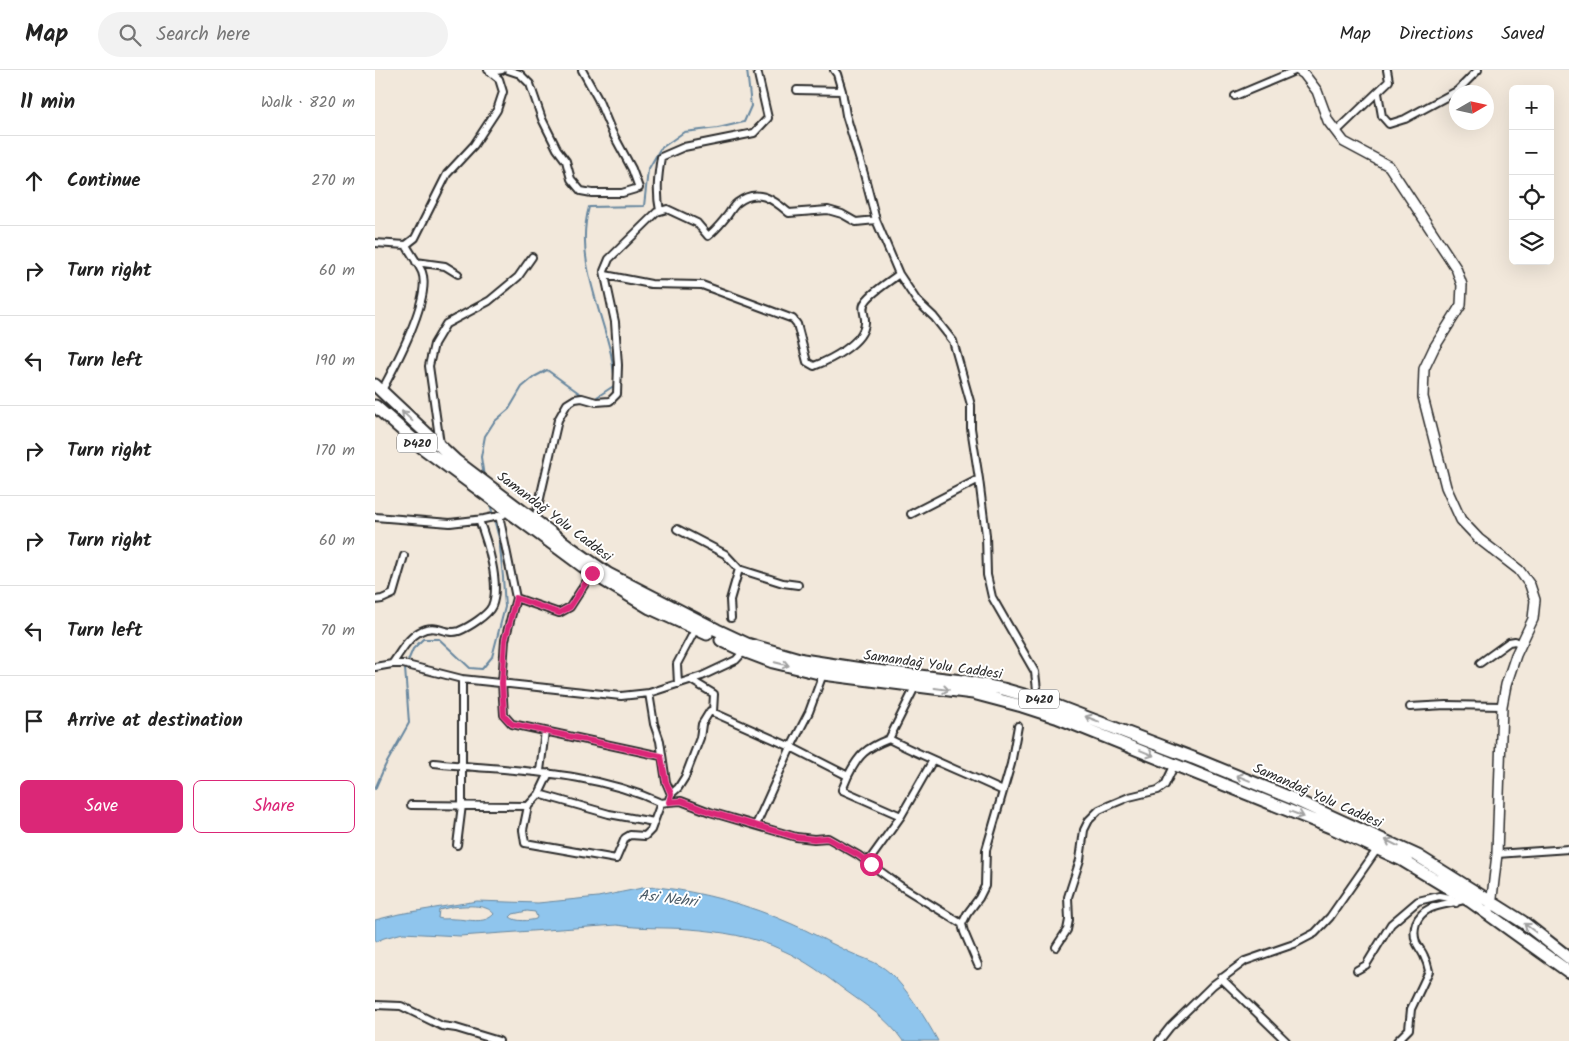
<!DOCTYPE html>
<html lang="en">
<head>
<meta charset="utf-8">
<style>
  body { margin:0; font-family:Kalam,sans-serif; background:#f2f2f2; color:#222 }
  .controls { position:absolute; right:15px; top:15px; display:grid; overflow:hidden; border-radius:8px; box-shadow:0 5px 20px #0002 }
  .controls button { width:45px; height:45px; display:grid; place-items:center; padding:0; border:0; border-bottom:1px solid #e0e0e0; background:#fff; color:#222; font:25px sans-serif }
  .compass { position:absolute; left:1074px; top:15px; width:45px; height:45px; border-radius:50%; background:#fff; box-shadow:0 5px 20px #0002; rotate:81deg }
  .stop { position:absolute; width:15px; height:15px; margin:-11px; border:4px solid #db2777; border-radius:50%; background:#fff }
  .stop.end { background:#db2777; border-color:#fff; box-shadow:0 1px 5px #0008 }
  .list { margin:0; padding:0; list-style:none }
  h2 { display:flex; justify-content:space-between; align-items:center; height:65px; margin:0; padding:0 20px; font-size:21px }
  h2 small { font-size:16px; font-weight:400; color:#767676 }
  .list li { display:grid; grid-template-columns:32px 1fr auto; gap:15px; align-items:center; box-sizing:border-box; height:90px; padding:0 20px; border-top:1px solid #e0e0e0 }
  .list b { display:block; font-size:19px; white-space:nowrap }
  .list em { font-size:16px; font-style:normal; color:#767676 }
  .actions { display:flex; gap:10px; padding:15px 20px }
  .actions a { flex:1; padding:11px 0; border:1px solid #db2777; border-radius:8px; text-align:center; font-size:18px; color:#db2777 }
  .actions .main { background:#db2777; color:#fff }
  .icon { flex:none; width:28px; height:28px; fill:none; stroke:currentColor; stroke-width:2; stroke-linecap:round; stroke-linejoin:round }
  .map { position:relative; flex:none; width:1194px; height:971px; overflow:hidden }
  header { display:flex; align-items:center; gap:30px; box-sizing:border-box; height:70px; padding:0 25px; background:#fff; border-bottom:1px solid #e0e0e0 }
  header strong { font-size:24px }
  nav { display:flex; gap:28px; margin-inline-start:auto; font-size:18px }
  .search { width:350px; height:45px; background:#f2f2f2; display:flex; align-items:center; gap:12px; box-sizing:border-box; padding:0 18px; border-radius:28px; color:#767676; font-size:19px }
  main { display:flex }
  aside { flex:1; background:#fff }
  .map>svg:first-child { display:block }
</style>
</head>
<body>
<header>
<strong>Map</strong>
<div class="search"><svg class="icon" aria-label="search" viewBox="0 0 24 24"><circle cx="10" cy="10" r="6"/><path d="M15 15l6 6"/></svg>Search here</div>
<nav><a>Map</a><a>Directions</a><a>Saved</a></nav>
</header>
<main>
<aside>
<h2>11 min<small>Walk · 820 m</small></h2>
<ul class="list">
<li><svg class="icon" aria-label="ahead" viewBox="0 0 24 24"><path d="M12 20V5M6 11l6-6 6 6"/></svg><div><b>Continue</b></div><em>270 m</em></li>
<li><svg class="icon" aria-label="right" viewBox="0 0 24 24"><path d="M7 20v-9h11M14 6l5 5-5 5"/></svg><div><b>Turn right</b></div><em>60 m</em></li>
<li><svg class="icon" aria-label="left" viewBox="0 0 24 24"><path d="M17 20v-9H6M10 6l-5 5 5 5"/></svg><div><b>Turn left</b></div><em>190 m</em></li>
<li><svg class="icon" aria-label="right" viewBox="0 0 24 24"><path d="M7 20v-9h11M14 6l5 5-5 5"/></svg><div><b>Turn right</b></div><em>170 m</em></li>
<li><svg class="icon" aria-label="right" viewBox="0 0 24 24"><path d="M7 20v-9h11M14 6l5 5-5 5"/></svg><div><b>Turn right</b></div><em>60 m</em></li>
<li><svg class="icon" aria-label="left" viewBox="0 0 24 24"><path d="M17 20v-9H6M10 6l-5 5 5 5"/></svg><div><b>Turn left</b></div><em>70 m</em></li>
<li><svg class="icon" aria-label="arrive" viewBox="0 0 24 24"><path d="M6 21V4h12l-3 4 3 4H6"/></svg><div><b>Arrive at destination</b></div></li>
</ul>
<div class="actions"><a class="main">Save</a><a>Share</a></div>
</aside>
<div class="map">
<svg width="1194" height="971" viewBox="0 0 1194 971">
  <rect width="100%" height="100%" fill="#f2e8db"/>
  <filter id="ink" filterUnits="userSpaceOnUse"><feTurbulence type="fractalNoise" baseFrequency=".02" numOctaves="2"/><feDisplacementMap in="SourceGraphic" scale="10" xChannelSelector="R" yChannelSelector="G"/><feConvolveMatrix kernelMatrix="1 2 1 2 8 2 1 2 1" color-interpolation-filters="sRGB"/></filter>
  <g filter="url(#ink)">
    <path fill="#8fc5ed" stroke="#67879f" fill-rule="evenodd" d="M282 817C328 822 374 835 417 854 434 861 451 871 468 879 484 888 501 890 515 903 533 920 551 949 563 971H528C512 948 493 937 471 921 451 906 430 890 407 880 381 867 343 861 314 859 290 857 266 859 242 855L85 866 28 863 9 868 0 872V850L24 844 102 831 163 833 223 827 267 818ZM76 837C88 836 112 833 119 844 109 855 93 849 79 849 74 848 68 850 63 848L64 840ZM152 841 160 842 162 847 161 849C154 851 141 852 135 847L138 844Z"/>
    <g fill="none" stroke-linecap="round" stroke-linejoin="round">
      <path stroke="#67879f" stroke-width="2" d="M219 329 240 315C239 305 238 294 236 284 225 236 200 187 214 137L269 136 273 100 285 79 309 62 343 58 369 52 376 36 372 0
        M109 407 106 387 110 366 119 352 134 339 147 317 159 307 172 300 204 323 212 327
        M0 719 10 696 34 653 30 598 38 579 48 569H64L95 598 107 599 117 587 130 537 128 507 124 468 115 434"/>
      <defs>
        <path id="street" d="M133 0 145 4 155 14 167 49 182 79 191 91 196 109 206 121 217 123H247L264 118 257 99 237 62 223 29 207 0
          M459 0 462 4 467 21 471 45 489 104 501 150 524 204 542 231 559 247 578 271 596 335V358L604 409 611 465 612 505 617 527 660 602 663 629
          M115 2 127 0
          M422 20 467 21
          M1003 23 1007 46 1014 54 1030 49 1082 21 1103 0
          M860 26 922 0
          M961 62 1014 11 1012 0
          M285 141C281 122 283 106 286 87L309 77 379 63 393 48 382 0
          M0 173 31 175 40 168 72 104 99 75 122 40 128 22 124 9 113 0
          M41 192 70 196 83 204
          M230 205 276 214 327 215 418 249 422 254 432 292 439 296C455 290 489 273 490 253 491 245 485 238 491 231 497 222 515 211 524 204
          M6 322C19 298 57 228 47 202 43 193 36 184 31 175
          M65 374 54 296 59 274 71 254 114 231 143 207 157 187
          M536 444 604 409
          M124 445 141 528 130 570 127 613 129 645 137 654 286 686
          M0 447 75 453 109 449 128 445
          M160 450 183 350 192 334 200 329 207 328 221 332 235 331 242 324 243 295 240 252 229 201 234 189 282 142 292 139 322 153 333 166C341 160 346 153 352 146 355 142 358 136 362 133 382 117 398 129 414 143L453 140 467 144 481 152 501 150
          M302 459 350 484 364 499 408 513 423 515
          M141 528 184 543 195 537 217 503
          M0 530 7 529 18 524 29 486
          M356 548 355 530 364 499
          M1105 593 1134 572 1140 571 1146 574
          M17 594C25 583 32 569 44 562 62 552 70 566 84 561 94 557 113 545 117 536 126 514 112 471 104 450
          M0 597 17 594H28L87 609 246 626 274 623 327 606 361 590 370 580
          M316 610 339 624 338 642
          M303 614 302 594 321 558
          M1035 637 1071 635 1127 636
          M514 669 541 615
          M59 693C137 702 213 699 286 733
          M165 701 170 661
          M174 703 164 724 153 736 148 760 150 773 241 789 250 768 255 765 270 766 276 760 286 733 293 732 296 724 291 712 285 671 279 654 274 623
          M473 706 467 720 526 746
          M164 724 234 744 279 752
          M296 724 303 718 310 707 325 668 327 654 335 641 416 677 473 706C484 684 491 678 514 669 551 688 590 703 628 721
          M293 732 306 731 335 742 421 767 439 769 453 768 483 785 524 815 587 854
          M36 735 153 736
          M381 755 416 677 434 642 448 604
          M82 775 87 735V609
          M1122 784 1194 779
          M493 792 526 746 558 690
          M681 877 692 860 694 850 693 827 705 790 709 760 714 750 724 740 735 735 754 727 783 720 790 715 800 694
          M603 895 589 862 587 854 592 844 604 828 610 816 611 780 636 694 643 656
          M982 900 991 895 1016 854 1043 831 1064 826 1075 828 1081 833
          M846 908 911 971
          M0 935 26 936 67 956 81 958 124 971
          M784 971 795 957 838 915 870 891 919 874 940 863 955 847 1003 778
          M1022 971 1034 959 1036 939 1054 901C1053 896 1051 890 1049 886 1047 881 1043 877 1041 872 1039 866 1039 859 1041 853 1050 832 1073 836 1092 829"/>
        <path id="secondary" d="M923 0 929 4 942 21 953 51 969 72 1014 96 1081 198 1087 215 1086 235 1059 278 1049 299 1048 327 1071 417 1086 450 1104 469 1144 500 1155 515 1160 530 1158 549 1141 585 1131 615 1127 636 1122 784 1116 836"/>
        <path id="highway" d="M0 315 81 391 196 478 233 504 342 560 372 574 428 590 493 600 587 611 628 619 663 629 818 688 916 728 1043 786 1148 852 1194 888
          M0 336 48 378 217 503 275 538 332 564
          M346 570 369 581 398 592 448 604 598 623 647 636 681 647 955 757 1027 790 1095 831 1194 902"/>
      </defs>
      <use href="#street" stroke="#2b2b2b" stroke-width="10"/>
      <use href="#secondary" stroke="#2b2b2b" stroke-width="12"/>
      <use href="#highway" stroke="#2b2b2b" stroke-width="15"/>
      <use href="#street" stroke="#fff" stroke-width="6"/>
      <use href="#secondary" stroke="#fff" stroke-width="9"/>
      <use href="#highway" stroke="#fff" stroke-width="11"/>
    </g>
    <defs><path id="oneway-shaft" d="M-6 0H5M1.5-3L5.5 0L1.5 3" fill="none" stroke-width="1.6" stroke-linecap="round" stroke-linejoin="round" transform="scale(1.25)"/></defs>
    <g stroke="#a0a0a0">
      <use href="#oneway-shaft" transform="translate(32 346) rotate(-137)"/>
      <use href="#oneway-shaft" transform="translate(407 594) rotate(14)"/>
      <use href="#oneway-shaft" transform="translate(567 619) rotate(8)"/>
      <use href="#oneway-shaft" transform="translate(717 649) rotate(-159)"/>
      <use href="#oneway-shaft" transform="translate(772 683) rotate(22)"/>
      <use href="#oneway-shaft" transform="translate(868 708) rotate(-158)"/>
      <use href="#oneway-shaft" transform="translate(922 744) rotate(21)"/>
      <use href="#oneway-shaft" transform="translate(1017 773) rotate(-154)"/>
      <use href="#oneway-shaft" transform="translate(1155 858) rotate(-143)"/>
    </g>
  </g>
  <g fill="none" stroke-linecap="round" stroke-linejoin="round" filter="url(#ink)">
    <path stroke="#db2777" stroke-width="6" d="M217 503 195 537 184 543 141 528 130 570 127 613 129 646 137 654 286 686 291 712 296 724 294 732 306 731 335 742 421 767 439 769 452 768 483 785 496 794"/>
  </g>
  <g text-anchor="middle" stroke-width="4" stroke-linejoin="round" paint-order="stroke">
    <g fill="#fff" stroke="#6b6b6b" stroke-width="1">
      <rect x="22" y="363.5" width="40" height="19" rx="4"/>
      <rect x="644" y="619.5" width="40" height="19" rx="4"/>
    </g>
    <g font-size="12" font-weight="bold" fill="#2b2b2b">
      <text x="42" y="377">D420</text>
      <text x="664" y="633">D420</text>
    </g>
    <g font-size="14" fill="#2b2b2b" stroke="#fff">
      <text transform="translate(180 446) rotate(37)" y="5">Samandağ Yolu Caddesi</text>
      <text transform="translate(558 594) rotate(8)" y="5">Samandağ Yolu Caddesi</text>
      <text transform="translate(943 725) rotate(24)" y="5">Samandağ Yolu Caddesi</text>
    </g>
    <g font-size="15" font-style="italic" fill="#495965" stroke="#fff">
      <text transform="translate(293 828) rotate(7)" y="5">Asi Nehri</text>
    </g>
  </g>
</svg>
<div class="controls">
<button>+</button>
<button>−</button>
<button><svg class="icon" aria-label="locate" viewBox="0 0 24 24"><circle cx="12" cy="12" r="6"/><path d="M12 2v4M12 18v4M2 12h4M18 12h4"/></svg></button>
<button><svg class="icon" aria-label="layers" viewBox="0 0 24 24"><path d="M12 4l9 5-9 5-9-5zM3 14l9 5 9-5"/></svg></button>
</div>
<svg class="compass" viewBox="-18 -18 36 36"><path d="M0-13l5 13h-10z" fill="#e53935"/><path d="M0 13l5-13h-10z" fill="#767676"/></svg>
<div class="stop" style="left:496px;top:794px"></div>
<div class="stop end" style="left:217px;top:503px"></div>
</div>
</main>
</body>
</html>
